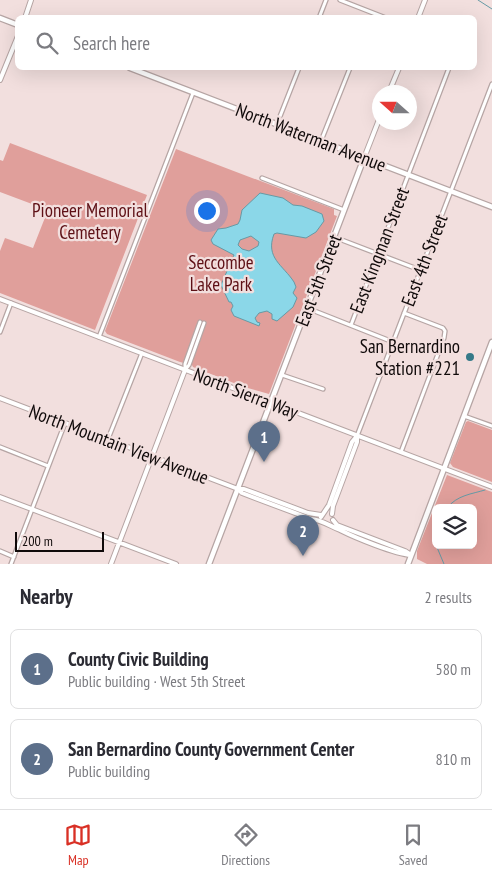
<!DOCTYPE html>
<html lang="en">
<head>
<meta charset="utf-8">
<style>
  body { margin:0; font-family:"PT Sans Narrow",sans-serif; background:#f7f7f7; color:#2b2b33 }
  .controls { position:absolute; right:15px; bottom:15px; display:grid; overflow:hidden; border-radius:8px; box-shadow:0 5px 20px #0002 }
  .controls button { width:45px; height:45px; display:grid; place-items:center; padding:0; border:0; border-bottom:1px solid #e1e1e2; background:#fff; color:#2b2b33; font:25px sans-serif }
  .compass { position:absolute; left:372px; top:85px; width:45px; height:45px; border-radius:50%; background:#fff; box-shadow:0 5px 20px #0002; rotate:291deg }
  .scale { position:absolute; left:15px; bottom:12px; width:89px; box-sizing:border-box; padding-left:5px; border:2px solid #100a0a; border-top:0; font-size:14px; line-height:18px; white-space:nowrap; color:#100a0a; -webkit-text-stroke:4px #f2dfde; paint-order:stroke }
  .you { position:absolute; left:206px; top:210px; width:18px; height:18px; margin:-12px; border:4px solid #fff; border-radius:50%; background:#1a73e8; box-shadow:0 0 0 8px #1a73e833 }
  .badge { display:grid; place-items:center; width:32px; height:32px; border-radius:50%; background:#d93025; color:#fff; font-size:16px; font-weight:700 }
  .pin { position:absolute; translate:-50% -41px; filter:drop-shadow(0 1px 2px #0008) }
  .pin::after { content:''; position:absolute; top:26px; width:18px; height:15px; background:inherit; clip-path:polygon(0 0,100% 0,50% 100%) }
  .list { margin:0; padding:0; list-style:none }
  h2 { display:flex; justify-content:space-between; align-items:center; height:65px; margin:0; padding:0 20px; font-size:21px }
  h2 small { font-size:16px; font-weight:400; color:#7c7c81 }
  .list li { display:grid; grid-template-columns:32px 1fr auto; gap:15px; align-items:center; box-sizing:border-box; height:80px; margin:0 10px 10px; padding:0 10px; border:1px solid #e1e1e2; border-radius:8px }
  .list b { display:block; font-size:19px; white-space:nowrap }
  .list p { margin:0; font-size:16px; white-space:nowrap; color:#7c7c81 }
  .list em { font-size:16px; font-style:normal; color:#7c7c81 }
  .icon { flex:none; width:28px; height:28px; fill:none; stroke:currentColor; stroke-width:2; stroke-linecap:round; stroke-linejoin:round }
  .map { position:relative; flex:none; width:492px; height:564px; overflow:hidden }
  .search { position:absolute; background:#fff; box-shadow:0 5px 20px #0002; left:15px; right:15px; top:15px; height:55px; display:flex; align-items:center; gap:12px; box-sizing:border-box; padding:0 18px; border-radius:8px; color:#7c7c81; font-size:19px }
  .sheet { height:245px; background:#fff }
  nav { display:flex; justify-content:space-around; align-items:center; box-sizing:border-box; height:70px; border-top:1px solid #e1e1e2; background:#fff; font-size:14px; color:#7c7c81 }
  nav a { display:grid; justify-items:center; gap:2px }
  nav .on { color:#d93025 }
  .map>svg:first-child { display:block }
</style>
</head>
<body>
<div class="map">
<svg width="492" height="564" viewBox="0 0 492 564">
  <rect width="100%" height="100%" fill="#f2dfde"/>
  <path fill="#e09f9b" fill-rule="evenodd" d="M10 143 147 195 95 330 0 293V251L5 238 33 248 48 210 0 192V160L3 161Z
    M176 149 334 209V215L337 216 269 394 244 387 193 367 192 365 180 362 107 334 105 331Z
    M468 421 492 430V482L453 467 450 463 466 422Z
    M447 475 492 492V564H427L417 559V551ZM436 508H473V545H436Z"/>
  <path fill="#8bd7e8" stroke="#669aa5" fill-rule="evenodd" d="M260 193 283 198 293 205 302 206 322 214 324 221 316 232 306 238 277 233 274 234C265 258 283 265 294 282L296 287 293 293 297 298 293 307 277 321 272 319V314L267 311 259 313 255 318 257 322 260 323 259 326 234 316 231 310 233 306 231 302H229L221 285 234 255 213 244 211 240 218 229 226 228 238 224 240 220 242 210ZM251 236 259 242 258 246 249 251 242 249 238 245 240 240Z"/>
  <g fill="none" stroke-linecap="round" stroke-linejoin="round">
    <path stroke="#669aa5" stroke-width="1" d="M478 0 492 9
      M447 508C457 495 472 494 485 490
      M436 538V541
      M436 545 444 564"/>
    <defs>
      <path id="minor" d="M340 0 386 18
        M319 18 326 0
        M277 124 299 68
        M321 141 350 68
        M262 178 344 210
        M334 237 420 270
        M307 308 393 342
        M351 325 449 68
        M0 332 11 303
        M99 337 193 93
        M185 369V364L200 322
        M185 370 189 365 204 323
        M282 375 323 389
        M464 416 492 426
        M357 436 492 84
        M108 439 142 353
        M0 447 48 466
        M401 452 444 338 445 331 443 328 404 313
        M0 551 14 557
        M11 564 65 423"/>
      <path id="tertiary" d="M25 18 31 0
        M418 18 425 0
        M0 80 18 36
        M389 92 399 68
        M364 158 380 117
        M0 299 492 487
        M0 398 238 489H244L308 513 321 515
        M238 489 242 493 311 519C322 520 330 526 340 530 356 538 395 554 411 555
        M0 497 176 564
        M332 514 333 506 357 442V436
        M321 517 329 505 352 442 357 436
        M333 520 337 525 405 551 411 555
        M111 564 185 370"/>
      <path id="secondary" d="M209 564 364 158
        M408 564 492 342"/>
      <path id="primary" d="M0 18 18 25
        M130 68 492 207"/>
    </defs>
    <use href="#minor" stroke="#b6a5a4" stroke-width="5.5"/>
    <use href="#tertiary" stroke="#b6a5a4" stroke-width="6"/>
    <use href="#secondary" stroke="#b6a5a4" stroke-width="7"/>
    <use href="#primary" stroke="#b6a5a4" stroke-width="7"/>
    <use href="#minor" stroke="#fff" stroke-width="3"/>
    <use href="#tertiary" stroke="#fff" stroke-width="4"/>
    <use href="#secondary" stroke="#fff" stroke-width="4.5"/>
    <use href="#primary" stroke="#fff" stroke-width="4.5"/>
  </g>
  <circle fill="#357988" stroke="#f2dfde" stroke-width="2" cx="470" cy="357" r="5"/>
  <g text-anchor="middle" stroke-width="4.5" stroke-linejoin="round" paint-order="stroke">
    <g font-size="19" fill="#100a0a" stroke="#f2dfde">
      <text transform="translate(311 137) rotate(21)" y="7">North Waterman Avenue</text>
      <text transform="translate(379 250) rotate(-69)" y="7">East Kingman Street</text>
      <text transform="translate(424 260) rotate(-69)" y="7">East 4th Street</text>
      <text transform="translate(318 280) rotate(-69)" y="7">East 5th Street</text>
      <text transform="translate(246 393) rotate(21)" y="7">North Sierra Way</text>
      <text transform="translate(119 444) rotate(21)" y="7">North Mountain View Avenue</text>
    </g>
    <g font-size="19" fill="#5e1016" stroke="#f2dfde">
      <text x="90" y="217">Pioneer Memorial<tspan x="90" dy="22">Cemetery</tspan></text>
      <text x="221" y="269">Seccombe<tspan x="221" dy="22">Lake Park</tspan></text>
    </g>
    <g font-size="19" fill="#100a0a" stroke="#f2dfde" text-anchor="end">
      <text x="460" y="353">San Bernardino<tspan x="460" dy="22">Station #221</tspan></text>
    </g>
  </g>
</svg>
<div class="controls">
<button><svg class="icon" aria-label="layers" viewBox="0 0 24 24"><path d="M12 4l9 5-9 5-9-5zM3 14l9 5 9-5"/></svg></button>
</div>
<svg class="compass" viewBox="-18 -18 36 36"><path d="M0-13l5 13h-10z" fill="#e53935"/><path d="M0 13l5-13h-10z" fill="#7c7c81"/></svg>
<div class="scale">200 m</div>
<div class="you"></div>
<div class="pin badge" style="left:264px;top:462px;background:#5c6f8a">1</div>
<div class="pin badge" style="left:303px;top:556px;background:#5c6f8a">2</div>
<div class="search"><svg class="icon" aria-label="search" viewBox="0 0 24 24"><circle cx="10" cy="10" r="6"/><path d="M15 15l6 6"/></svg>Search here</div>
</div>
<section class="sheet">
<h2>Nearby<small>2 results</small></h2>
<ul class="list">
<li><span class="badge" style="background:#5c6f8a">1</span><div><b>County Civic Building</b><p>Public building · West 5th Street</p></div><em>580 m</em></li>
<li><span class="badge" style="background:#5c6f8a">2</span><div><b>San Bernardino County Government Center</b><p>Public building</p></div><em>810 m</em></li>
</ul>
</section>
<nav>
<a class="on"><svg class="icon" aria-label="map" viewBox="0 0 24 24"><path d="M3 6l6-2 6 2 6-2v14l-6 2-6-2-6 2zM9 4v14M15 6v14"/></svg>Map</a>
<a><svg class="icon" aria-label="directions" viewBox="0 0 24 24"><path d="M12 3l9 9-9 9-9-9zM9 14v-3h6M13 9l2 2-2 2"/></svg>Directions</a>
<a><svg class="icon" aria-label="saved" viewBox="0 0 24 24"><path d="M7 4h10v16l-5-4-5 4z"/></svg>Saved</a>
</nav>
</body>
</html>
